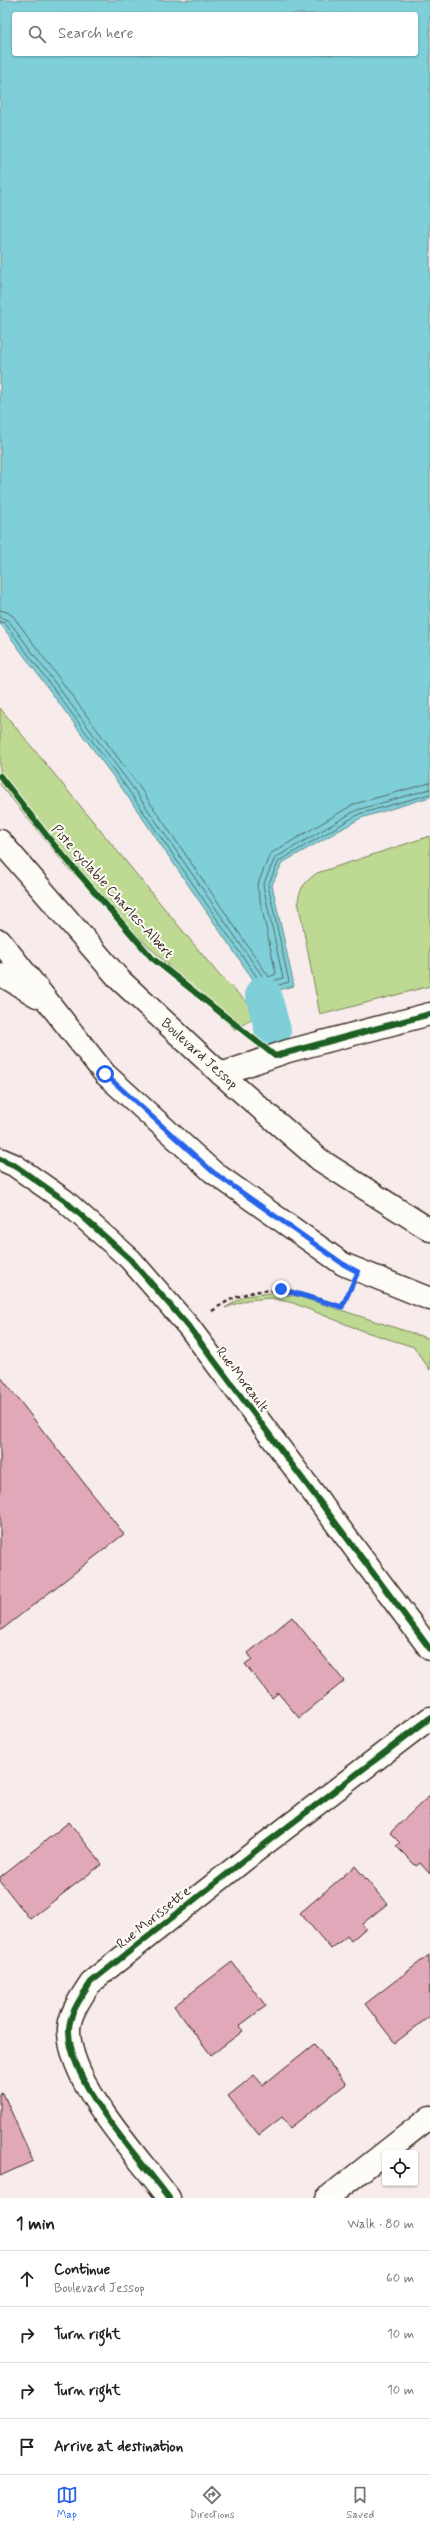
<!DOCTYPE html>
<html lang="en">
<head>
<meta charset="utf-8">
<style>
  body { margin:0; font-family:Mynerve,sans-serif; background:#f6f6f6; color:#222 }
  .controls { position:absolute; right:12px; bottom:12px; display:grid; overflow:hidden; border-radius:4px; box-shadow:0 1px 3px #0004 }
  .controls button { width:36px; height:36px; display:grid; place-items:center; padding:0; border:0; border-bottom:1px solid #e0e0e0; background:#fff; color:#222; font:20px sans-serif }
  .stop { position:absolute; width:12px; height:12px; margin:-9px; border:3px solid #2563eb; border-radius:50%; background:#fff }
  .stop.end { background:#2563eb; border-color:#fff; box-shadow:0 1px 4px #0008 }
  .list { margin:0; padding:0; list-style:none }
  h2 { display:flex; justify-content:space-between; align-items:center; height:52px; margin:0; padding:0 16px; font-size:17px }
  h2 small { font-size:13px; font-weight:400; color:#767676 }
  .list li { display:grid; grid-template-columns:26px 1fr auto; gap:12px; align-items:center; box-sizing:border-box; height:56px; padding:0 16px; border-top:1px solid #e0e0e0 }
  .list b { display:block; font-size:15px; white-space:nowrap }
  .list p { margin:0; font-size:13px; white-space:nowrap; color:#767676 }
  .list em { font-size:13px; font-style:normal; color:#767676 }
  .icon { flex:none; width:22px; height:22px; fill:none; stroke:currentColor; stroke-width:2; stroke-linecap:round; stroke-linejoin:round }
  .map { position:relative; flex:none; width:430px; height:2198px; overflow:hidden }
  .search { position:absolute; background:#fff; box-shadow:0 1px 3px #0004; left:12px; right:12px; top:12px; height:44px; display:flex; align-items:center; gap:10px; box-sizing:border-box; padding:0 14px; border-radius:4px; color:#767676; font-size:15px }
  .sheet { height:276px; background:#fff }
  nav { display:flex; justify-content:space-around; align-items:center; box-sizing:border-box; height:56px; border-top:1px solid #e0e0e0; background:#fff; font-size:11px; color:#767676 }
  nav a { display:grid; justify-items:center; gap:2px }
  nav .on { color:#2563eb }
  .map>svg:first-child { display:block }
</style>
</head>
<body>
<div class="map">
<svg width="430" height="2198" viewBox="0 0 430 2198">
  <rect width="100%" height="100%" fill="#f7ebeb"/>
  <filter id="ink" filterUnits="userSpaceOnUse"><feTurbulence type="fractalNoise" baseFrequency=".025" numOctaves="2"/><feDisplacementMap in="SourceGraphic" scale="8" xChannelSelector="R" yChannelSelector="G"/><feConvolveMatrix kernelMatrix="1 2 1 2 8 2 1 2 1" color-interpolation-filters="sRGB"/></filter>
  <g filter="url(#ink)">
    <path fill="#beda92" stroke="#7c8258" d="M0 708 219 975 259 1014 235 1030 67 867 0 784Z
      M430 836V986L320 1015 298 901C300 887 306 881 317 873Z
      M273 1293 298 1296 430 1339V1370L414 1347 363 1331 293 1303 271 1298 247 1300 225 1308 245 1296Z"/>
    <path fill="#7ecfd8" stroke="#638d8e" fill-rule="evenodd" d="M0 0H430V797L361 818 282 863 272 885 294 986 263 994 126 794 0 623ZM14 14H416V54H14Z"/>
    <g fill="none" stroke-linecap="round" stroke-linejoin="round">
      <path stroke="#566c68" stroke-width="1" d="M0 610 7 612 13 616 138 785 269 977 276 974 257 886 270 854 354 804 430 783
        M0 617 9 621 133 788 267 983 283 978 263 885 275 858 357 810 430 789
        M0 622 5 623 129 791 265 989 289 982 268 885 279 861 359 814 430 794"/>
      <path stroke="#7ecfd8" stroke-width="36" d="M263 994 273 1031"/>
    </g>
    <path fill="#e1a8b9" stroke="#3b2a1e" d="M0 1376 124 1534 0 1631Z
      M292 1617 344 1681 299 1718 278 1693 272 1698 245 1664 252 1659 248 1653Z
      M430 1795V1874L420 1863 416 1866 396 1846 400 1843 390 1833Z
      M69 1822 102 1864 30 1919 0 1881V1877Z
      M355 1866 387 1904 362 1924 366 1928 351 1941 347 1936 331 1949 300 1913Z
      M429 1955 430 2016 395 2043 365 2004Z
      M232 1962 266 2006 239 2026 243 2031 211 2055 174 2006Z
      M314 2044 346 2084 290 2128 282 2117 259 2135 228 2096 254 2075 263 2085Z
      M3 2093 33 2161 0 2176V2094Z"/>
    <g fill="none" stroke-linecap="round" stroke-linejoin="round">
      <defs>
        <path id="street" d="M221 1074 288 1051 430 1014
          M169 2198C137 2155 71 2086 69 2032 68 2015 82 1996 91 1982L257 1850 430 1718
          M327 2198 430 2117"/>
        <path id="secondary" d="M0 1159 14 1165 64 1200 130 1259 189 1327 430 1649"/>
        <path id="primary" d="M0 841 120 980 221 1074 320 1160 430 1230
          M0 941 105 1074 213 1172 343 1264 430 1299
          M0 974 37 996"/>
      </defs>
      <use href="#street" stroke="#3b2a1e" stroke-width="25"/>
      <use href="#secondary" stroke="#3b2a1e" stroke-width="25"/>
      <use href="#primary" stroke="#3b2a1e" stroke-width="25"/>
      <path stroke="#3b2a1e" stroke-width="2.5" stroke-dasharray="4 3" stroke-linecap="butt" d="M212 1311C258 1278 294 1291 342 1307L347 1296"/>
      <use href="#street" stroke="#fdfcf7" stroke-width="22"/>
      <use href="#secondary" stroke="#fdfcf7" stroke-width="22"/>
      <use href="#primary" stroke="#fdfcf7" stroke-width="22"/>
      <defs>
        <path id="cycleway" d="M0 776 55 846 152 958 275 1056 430 1014
          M0 1159 14 1165 64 1200 130 1259 189 1327 430 1649
          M169 2198C137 2155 71 2086 69 2032 68 2015 82 1996 91 1982L257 1850 430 1718"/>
      </defs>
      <use href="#cycleway" stroke="#fdfcf7" stroke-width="8"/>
      <use href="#cycleway" stroke="#1b5e20" stroke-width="6"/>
    </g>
  </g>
  <g fill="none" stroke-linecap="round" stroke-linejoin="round" filter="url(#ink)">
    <path stroke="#2563eb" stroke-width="5" d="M105 1074 213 1172 343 1264 358 1272 342 1307 281 1289"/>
  </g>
  <g text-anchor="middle" stroke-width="4" stroke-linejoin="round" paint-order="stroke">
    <g font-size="14" fill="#3b2a1e" stroke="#fdfcf7">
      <text transform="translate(113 891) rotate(48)" y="5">Piste cyclable Charles-Albert</text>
      <text transform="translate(200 1053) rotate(42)" y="5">Boulevard Jessop</text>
      <text transform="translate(243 1379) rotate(53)" y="5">Rue Moreault</text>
      <text transform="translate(153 1917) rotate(-39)" y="5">Rue Morissette</text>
    </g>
  </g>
</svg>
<div class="controls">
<button><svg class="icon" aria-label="locate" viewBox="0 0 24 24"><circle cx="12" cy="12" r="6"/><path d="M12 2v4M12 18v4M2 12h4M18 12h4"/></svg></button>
</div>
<div class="stop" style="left:105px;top:1074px"></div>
<div class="stop end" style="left:281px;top:1289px"></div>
<div class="search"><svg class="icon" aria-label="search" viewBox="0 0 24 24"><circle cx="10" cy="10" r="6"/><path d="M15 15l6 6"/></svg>Search here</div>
</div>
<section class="sheet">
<h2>1 min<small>Walk · 80 m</small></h2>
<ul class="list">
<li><svg class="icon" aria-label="ahead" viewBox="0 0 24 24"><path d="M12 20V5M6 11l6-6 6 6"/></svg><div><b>Continue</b><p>Boulevard Jessop</p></div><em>60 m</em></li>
<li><svg class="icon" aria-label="right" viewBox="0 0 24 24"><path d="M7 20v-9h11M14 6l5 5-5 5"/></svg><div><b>Turn right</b></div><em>10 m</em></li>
<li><svg class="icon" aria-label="right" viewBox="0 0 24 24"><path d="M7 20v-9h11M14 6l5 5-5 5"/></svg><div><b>Turn right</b></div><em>10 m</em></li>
<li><svg class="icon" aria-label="arrive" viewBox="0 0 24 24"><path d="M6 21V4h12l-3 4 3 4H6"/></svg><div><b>Arrive at destination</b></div></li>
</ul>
</section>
<nav>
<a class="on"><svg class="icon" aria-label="map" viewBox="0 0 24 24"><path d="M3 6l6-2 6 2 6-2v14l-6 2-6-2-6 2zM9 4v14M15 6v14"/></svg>Map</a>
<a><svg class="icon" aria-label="directions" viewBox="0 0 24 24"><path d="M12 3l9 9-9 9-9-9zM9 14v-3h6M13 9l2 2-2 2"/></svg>Directions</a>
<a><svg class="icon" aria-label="saved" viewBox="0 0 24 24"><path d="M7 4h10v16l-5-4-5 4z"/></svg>Saved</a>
</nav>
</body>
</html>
